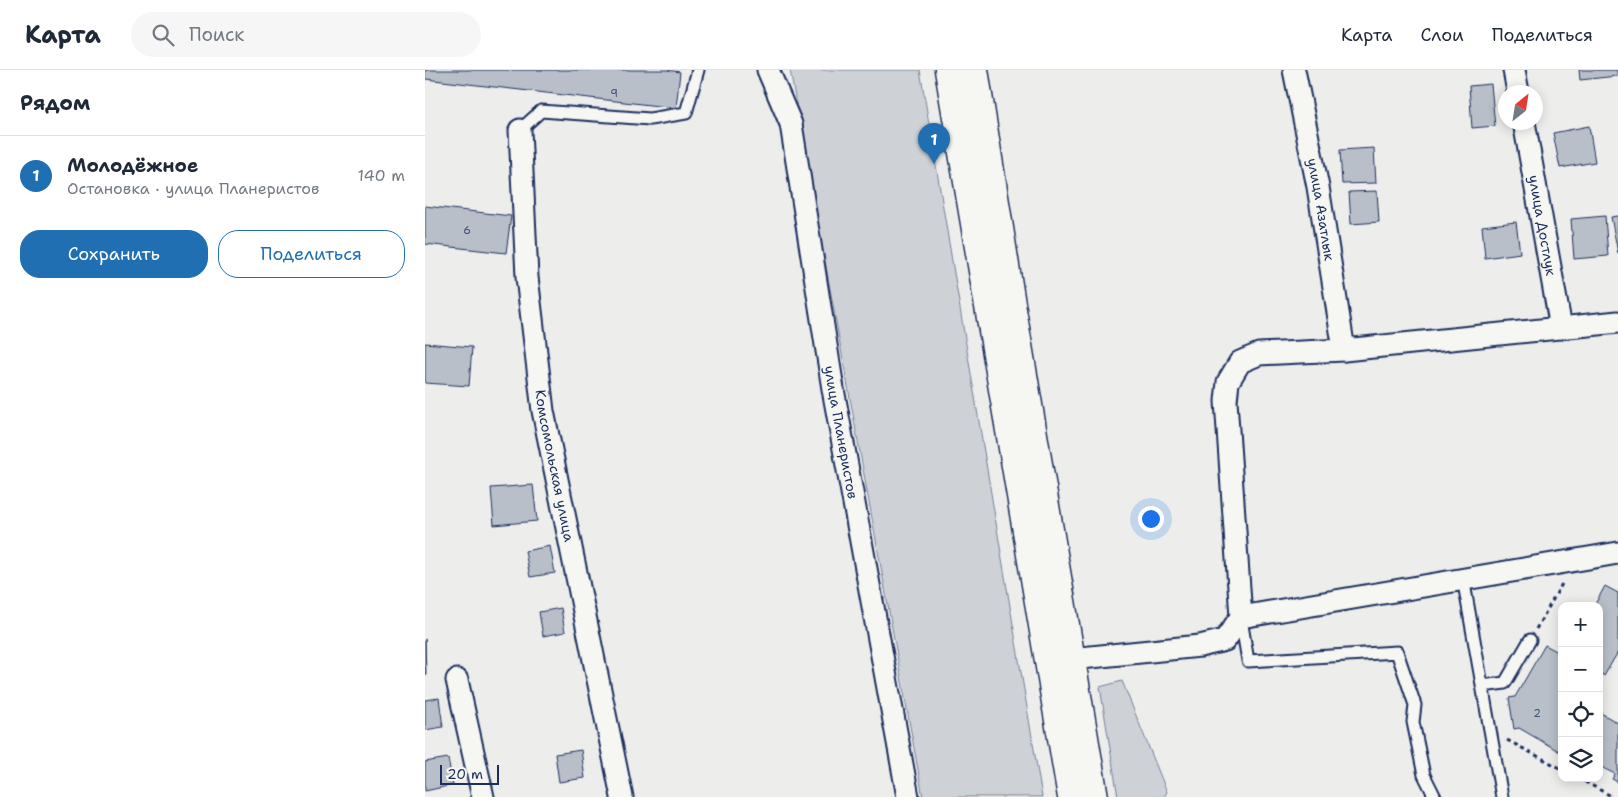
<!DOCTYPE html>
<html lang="ru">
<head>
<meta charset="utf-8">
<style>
  body { margin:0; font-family:"Shantell Sans",sans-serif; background:#f6f6f7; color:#1f2937 }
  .controls { position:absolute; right:15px; bottom:15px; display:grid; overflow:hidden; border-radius:10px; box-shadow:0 2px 12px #0003 }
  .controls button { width:45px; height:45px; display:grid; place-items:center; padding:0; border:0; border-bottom:1px solid #e0e1e3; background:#fff; color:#1f2937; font:25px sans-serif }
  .compass { position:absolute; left:1073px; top:15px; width:45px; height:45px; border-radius:50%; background:#fff; box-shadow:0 2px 12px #0003; rotate:30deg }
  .scale { position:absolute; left:15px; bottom:12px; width:59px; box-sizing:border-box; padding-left:5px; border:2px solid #1b2f5e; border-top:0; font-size:14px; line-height:18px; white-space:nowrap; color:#1b2f5e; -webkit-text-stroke:4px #f6f6f2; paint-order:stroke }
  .you { position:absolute; left:725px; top:448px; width:18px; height:18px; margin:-12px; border:4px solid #fff; border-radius:50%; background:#1a73e8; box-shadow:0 0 0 8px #1a73e833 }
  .badge { display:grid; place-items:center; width:32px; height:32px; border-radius:50%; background:#1f6fb2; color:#fff; font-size:16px; font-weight:700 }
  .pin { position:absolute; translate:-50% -41px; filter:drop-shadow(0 1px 2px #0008) }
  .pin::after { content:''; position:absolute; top:26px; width:18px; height:15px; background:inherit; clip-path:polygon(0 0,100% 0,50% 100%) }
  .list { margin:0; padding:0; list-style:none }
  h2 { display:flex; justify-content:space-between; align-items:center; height:65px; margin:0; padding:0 20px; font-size:21px }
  h2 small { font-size:16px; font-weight:400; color:#747a83 }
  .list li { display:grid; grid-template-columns:32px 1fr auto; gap:15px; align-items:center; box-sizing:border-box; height:80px; padding:0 20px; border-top:1px solid #e0e1e3 }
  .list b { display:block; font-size:19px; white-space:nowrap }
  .list p { margin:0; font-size:16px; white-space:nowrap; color:#747a83 }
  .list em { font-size:16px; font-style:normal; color:#747a83 }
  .actions { display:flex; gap:10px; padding:15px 20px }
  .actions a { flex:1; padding:11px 0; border:1px solid #1f6fb2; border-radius:20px; text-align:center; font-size:18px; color:#1f6fb2 }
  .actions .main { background:#1f6fb2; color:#fff }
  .icon { flex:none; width:28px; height:28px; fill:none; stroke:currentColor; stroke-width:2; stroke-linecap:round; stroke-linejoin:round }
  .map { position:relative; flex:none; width:1193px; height:727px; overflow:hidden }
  header { display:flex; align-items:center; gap:30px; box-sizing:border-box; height:70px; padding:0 25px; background:#fff; border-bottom:1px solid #e0e1e3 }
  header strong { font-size:24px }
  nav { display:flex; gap:28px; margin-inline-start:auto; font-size:18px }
  .search { width:350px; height:45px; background:#f6f6f7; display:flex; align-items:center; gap:12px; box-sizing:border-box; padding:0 18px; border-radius:28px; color:#747a83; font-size:19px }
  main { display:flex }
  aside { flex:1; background:#fff }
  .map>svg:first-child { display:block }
</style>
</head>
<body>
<header>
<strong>Карта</strong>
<div class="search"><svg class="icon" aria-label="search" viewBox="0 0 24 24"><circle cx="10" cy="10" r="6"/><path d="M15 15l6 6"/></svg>Поиск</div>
<nav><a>Карта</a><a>Слои</a><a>Поделиться</a></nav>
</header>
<main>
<aside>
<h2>Рядом<small></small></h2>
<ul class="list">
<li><span class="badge">1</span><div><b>Молодёжное</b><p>Остановка · улица Планеристов</p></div><em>140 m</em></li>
</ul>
<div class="actions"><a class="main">Сохранить</a><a>Поделиться</a></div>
</aside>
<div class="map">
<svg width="1193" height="727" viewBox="0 0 1193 727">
  <rect width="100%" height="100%" fill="#edeeec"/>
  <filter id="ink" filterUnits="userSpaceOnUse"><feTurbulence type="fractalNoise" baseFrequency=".02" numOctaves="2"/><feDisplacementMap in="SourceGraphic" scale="10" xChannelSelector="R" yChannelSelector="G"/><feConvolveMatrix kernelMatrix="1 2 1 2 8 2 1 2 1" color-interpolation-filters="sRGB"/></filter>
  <g filter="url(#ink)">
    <path fill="#ced2d7" stroke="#74809a" d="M365 0H495L617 727H498Z
      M697 611 742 722 739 727H693L675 617Z"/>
    <path fill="#b9bfc8" stroke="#1b2f5e" d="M0 0H242L255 2 251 38 0 9Z
      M1154 0H1192V6L1155 10Z
      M1066 14 1070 56 1047 58 1044 16Z
      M1164 56 1170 92 1135 98 1128 63Z
      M949 78 951 113 917 114 915 80Z
      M952 121 954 152 926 154 924 122Z
      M0 136 86 146 81 183 0 174Z
      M1180 146 1183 186 1149 189 1146 149Z
      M1193 146V183L1186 147Z
      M1091 152 1095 183 1060 188 1057 156Z
      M0 273 47 277 44 316 0 313Z
      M108 415 112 451 69 455 66 418Z
      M125 476 130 503 105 507 100 481Z
      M1180 516 1193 523V582L1179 606 1177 604 1174 609V536H1169Z
      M136 538 140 562 118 566 114 542Z
      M0 569 1 605H0Z
      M1120 575 1135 583 1137 580V683L1094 658 1089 659 1084 628 1090 627Z
      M14 628 18 657 0 660V630Z
      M1174 642 1193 653V712L1187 709 1190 704 1174 696Z
      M156 680 160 708 134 712 130 684Z
      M23 688 28 715 0 721V692Z"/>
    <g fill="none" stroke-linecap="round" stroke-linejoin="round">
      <defs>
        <path id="service" d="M95 60 116 41 225 49 261 43 273 0
          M1038 508 1077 727
          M816 549 823 591 972 582 990 635 988 652 999 705 1010 727
          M1057 616 1080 613 1105 570"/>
        <g id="minor">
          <path id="s1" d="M343 0 366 54 408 319 483 727"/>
          <path id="s2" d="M869 0 893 117 919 280"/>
          <path d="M1089 0 1093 22"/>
          <path id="s3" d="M1099 52 1136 258"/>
          <path id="s4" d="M95 60 102 207 118 341 197 727"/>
          <path d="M816 547 1193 483"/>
          <path d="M646 589 775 576 800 570 816 547 801 331 803 312 815 292 834 284 919 280 1193 252"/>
          <path d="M32 610 58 727"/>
        </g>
        <path id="primary" d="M524 0 647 727
          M549 0 586 234 669 727"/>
      </defs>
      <use href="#service" stroke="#1b2f5e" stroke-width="15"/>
      <use href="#minor" stroke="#1b2f5e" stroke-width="25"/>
      <use href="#primary" stroke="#1b2f5e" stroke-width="31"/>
      <path stroke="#1b2f5e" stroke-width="3" stroke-dasharray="4 4" stroke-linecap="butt" d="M1111 559 1138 512
        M1082 670 1137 699
        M1153 708 1188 727"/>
      <use href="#service" stroke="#f6f6f2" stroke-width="11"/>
      <use href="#minor" stroke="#f6f6f2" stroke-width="21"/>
      <use href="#primary" stroke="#f6f6f2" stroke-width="28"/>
    </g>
  </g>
  <g text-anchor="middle" stroke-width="5" stroke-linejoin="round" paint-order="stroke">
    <g font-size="11" fill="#425378">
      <text x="189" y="27">9</text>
      <text x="42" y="164">6</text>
      <text x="1112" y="647">2</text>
    </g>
    <g font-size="14" fill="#1b2f5e" stroke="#f6f6f2">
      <text dy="5" stroke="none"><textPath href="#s2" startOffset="142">улица Азатлык</textPath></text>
      <text dy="5" stroke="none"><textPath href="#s3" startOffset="105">улица Достлук</textPath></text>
      <text dy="5" stroke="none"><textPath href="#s1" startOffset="371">улица Планеристов</textPath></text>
      <text dy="5" stroke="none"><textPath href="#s4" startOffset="338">Комсомольская улица</textPath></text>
    </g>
  </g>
</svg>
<div class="controls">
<button>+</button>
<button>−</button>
<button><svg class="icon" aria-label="locate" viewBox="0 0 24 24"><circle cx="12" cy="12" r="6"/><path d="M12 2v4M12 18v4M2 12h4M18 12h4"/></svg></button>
<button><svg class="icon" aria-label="layers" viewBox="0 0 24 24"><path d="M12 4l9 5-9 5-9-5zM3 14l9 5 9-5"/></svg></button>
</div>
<svg class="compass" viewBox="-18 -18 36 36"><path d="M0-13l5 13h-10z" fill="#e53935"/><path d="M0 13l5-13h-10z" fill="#747a83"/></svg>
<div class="scale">20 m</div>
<div class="you"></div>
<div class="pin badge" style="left:509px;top:94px">1</div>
</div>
</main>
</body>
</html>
